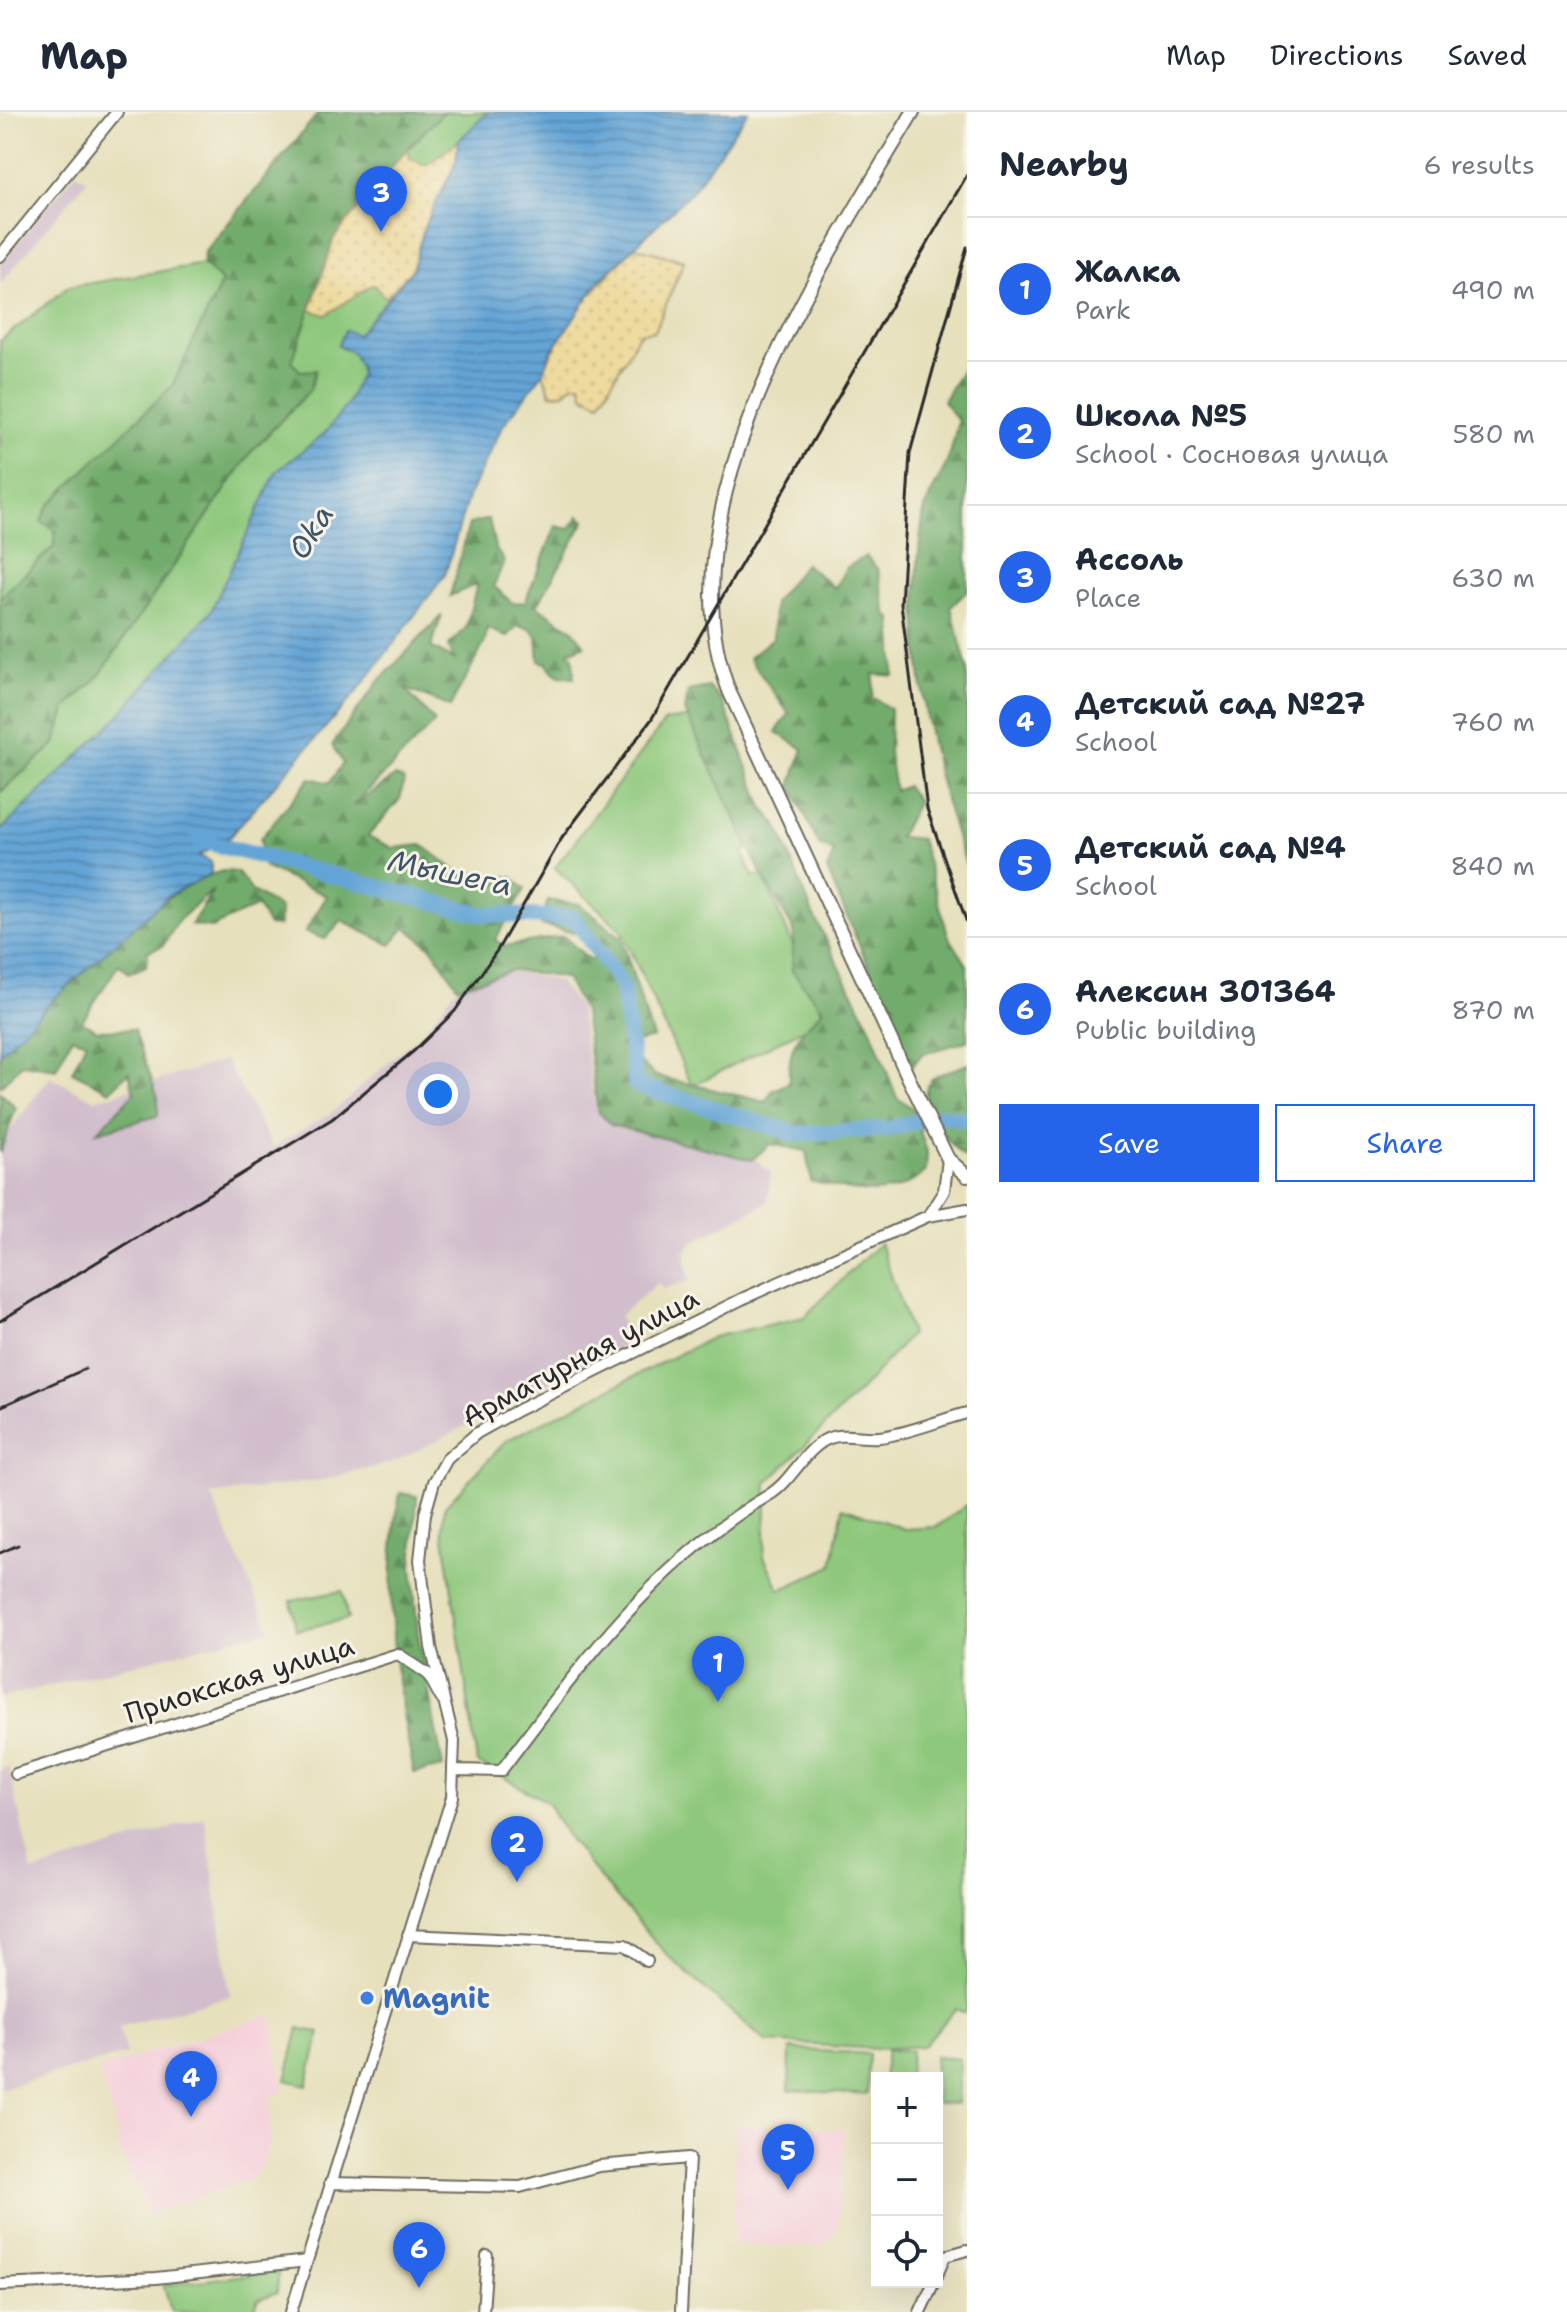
<!DOCTYPE html>
<html lang="en">
<head>
<meta charset="utf-8">
<style>
  body { margin:0; font-family:"Shantell Sans",sans-serif; background:#f2f2f3; color:#1f2937 }
  .controls { position:absolute; right:24px; bottom:24px; display:grid; overflow:hidden; border-radius:0px; box-shadow:0 8px 32px #0002 }
  .controls button { width:72px; height:72px; display:grid; place-items:center; padding:0; border:0; border-bottom:2px solid #e0e1e3; background:#fff; color:#1f2937; font:40px sans-serif }
  .you { position:absolute; left:438px; top:982px; width:28px; height:28px; margin:-20px; border:6px solid #fff; border-radius:50%; background:#1a73e8; box-shadow:0 0 0 12px #1a73e833 }
  .badge { display:grid; place-items:center; width:52px; height:52px; border-radius:50%; background:#2563eb; color:#fff; font-size:26px; font-weight:700 }
  .pin { position:absolute; translate:-50% -66px; filter:drop-shadow(0 2px 4px #0008) }
  .pin::after { content:''; position:absolute; top:42px; width:28px; height:24px; background:inherit; clip-path:polygon(0 0,100% 0,50% 100%) }
  .list { margin:0; padding:0; list-style:none }
  h2 { display:flex; justify-content:space-between; align-items:center; height:104px; margin:0; padding:0 32px; font-size:34px }
  h2 small { font-size:26px; font-weight:400; color:#747a83 }
  .list li { display:grid; grid-template-columns:52px 1fr auto; gap:24px; align-items:center; box-sizing:border-box; height:144px; padding:0 32px; border-top:2px solid #e0e1e3 }
  .list b { display:block; font-size:30px; white-space:nowrap }
  .list p { margin:0; font-size:26px; white-space:nowrap; color:#747a83 }
  .list em { font-size:26px; font-style:normal; color:#747a83 }
  .actions { display:flex; gap:16px; padding:24px 32px }
  .actions a { flex:1; padding:18px 0; border:2px solid #2563eb; border-radius:0px; text-align:center; font-size:28px; color:#2563eb }
  .actions .main { background:#2563eb; color:#fff }
  .icon { flex:none; width:44px; height:44px; fill:none; stroke:currentColor; stroke-width:2; stroke-linecap:round; stroke-linejoin:round }
  .map { position:relative; flex:none; width:967px; height:2200px; overflow:hidden }
  header { display:flex; align-items:center; gap:48px; box-sizing:border-box; height:112px; padding:0 40px; background:#fff; border-bottom:2px solid #e0e1e3 }
  header strong { font-size:38px }
  nav { display:flex; gap:44px; margin-inline-start:auto; font-size:28px }
  main { display:flex }
  aside { flex:1; background:#fff }
  .map>svg:first-child { display:block }
</style>
</head>
<body>
<header>
<strong>Map</strong>
<nav><a>Map</a><a>Directions</a><a>Saved</a></nav>
</header>
<main>
<div class="map">
<svg width="967" height="2200" viewBox="0 0 967 2200">
  <defs>
    <pattern id="forest-firs" width="22" height="20" patternUnits="userSpaceOnUse" patternTransform="scale(2)"><rect width="22" height="20" fill="#72ac6c"/><path d="M5 1l3.5 6h-7zM16 11l3.5 6h-7z" fill="#5e8c59"/></pattern>
    <pattern id="sand-dots" width="8" height="8" patternUnits="userSpaceOnUse" patternTransform="scale(2)"><rect width="8" height="8" fill="#eeda9e"/><path d="M2 2h.1M6 6h.1" fill="none" stroke="#cb8" stroke-width="1.8" stroke-linecap="round"/></pattern>
    <pattern id="water-rules" width="6" height="5" patternUnits="userSpaceOnUse" patternTransform="scale(2)"><rect width="6" height="5" fill="#63a4d6"/><path d="M0 2.5h6" fill="none" stroke="#5286ae"/></pattern>
  </defs>
  <rect width="100%" height="100%" fill="#f7f3e8"/>
  <filter id="ink" filterUnits="userSpaceOnUse"><feTurbulence type="fractalNoise" baseFrequency=".0125" numOctaves="2"/><feDisplacementMap in="SourceGraphic" scale="16" xChannelSelector="R" yChannelSelector="G"/><feConvolveMatrix kernelMatrix="1 2 1 2 8 2 1 2 1" color-interpolation-filters="sRGB"/></filter>
  <filter id="wash" filterUnits="userSpaceOnUse"><feTurbulence type="fractalNoise" baseFrequency=".006" numOctaves="4" result="noise"/><feDisplacementMap in="SourceGraphic" scale="32" xChannelSelector="R" yChannelSelector="G"/><feGaussianBlur stdDeviation="1.8" result="paint"/><feColorMatrix in="noise" values="0 0 0 0 0 0 0 0 0 0 0 0 0 0 0 0 0 1.4 0 .05"/><feComposite in="paint" operator="in"/></filter>
  <g filter="url(#wash)">
    <rect width="100%" height="100%" fill="#e6e0bc"/>
    <path fill="#f5cfdb" d="M271 1903 284 1980 269 1985 271 2026 264 2049 252 2067 148 2102 116 2030 120 2028 99 1957Z
      M736 2013 844 2018 838 2115 824 2134 734 2132Z"/>
    <path fill="#d1bdcc" d="M76 61 87 68 0 172V153Z
      M483 854 558 869 579 896 594 988 621 1016 756 1048 771 1061 767 1091 694 1129 685 1139 689 1169 662 1177 659 1170 619 1204 629 1231 394 1350 323 1368 211 1383 270 1518 0 1586V1031L50 965 95 988 225 948 273 1035 330 1002 426 917 452 881Z
      M9 1655 32 1760 205 1705 230 1884 119 1915 126 1942 0 1977V1658Z"/>
    <path fill="#8ec87c" stroke="#5c7a54" stroke-width="2" d="M444 0H488L459 29 412 158 357 223 345 219 338 233 352 240 359 252 361 262 348 291 325 321 276 360 211 499 116 607 0 719V681L55 632 65 598 98 565 251 340 310 278 292 250 334 126 408 36Z
      M203 152 222 170 172 274 50 393 55 418 54 434 0 486V229L68 175Z
      M692 605 749 734 743 741 753 765 762 762 825 906 692 974 621 818 555 756 665 609Z
      M880 1131 911 1222 860 1279 767 1371 764 1445 780 1478 832 1454 843 1395 905 1417 936 1415 967 1393V1902L956 1897 923 1934 878 1937 766 1930 668 1844 599 1765 564 1720 548 1691 477 1650 443 1418 445 1394 507 1328 713 1225 804 1205Z
      M342 1479 348 1507 296 1518 291 1489Z
      M299 1916 320 1921 307 1973 286 1968Z
      M790 1937 869 1942 867 1983 789 1978Z
      M887 1938 911 1939 909 1966H883Z
      M934 1945 959 1947 957 1992 937 1991Z
      M279 2159 277 2180 257 2188 255 2200H172L163 2173Z"/>
    <path fill="url(#forest-firs)" stroke="#4e6c4c" stroke-width="2" d="M319 0H444L408 36 334 126 292 250 300 259 316 258 310 278 251 340 98 565 65 598 55 632 0 680V486L54 434 55 418 41 409 49 393 172 274 222 170 203 152 204 141Z
      M967 249V479L951 495 967 556V755C926 643 905 524 923 406 926 385 942 365 949 345 953 334 955 321 958 309L943 289Z
      M579 404 585 409 537 494 572 517 585 533 569 540 573 545 574 566 557 564 546 551 539 549 537 525 531 517 517 514 507 525 487 516 485 530 450 595 404 576 435 610 353 694 396 664 404 668 400 687 368 724 393 736 422 733 458 760 512 765 525 777 495 828 505 834 563 824 590 848 601 844 579 822 541 813 548 788 579 792 621 825 653 926 621 934 656 964 766 990 772 979 789 971C788 932 796 925 823 898L792 859 794 818 761 761 685 599 688 579 709 575 722 588 764 698 777 713 813 802 870 915 897 986 912 996 927 1040 926 1059C892 1091 852 1079 811 1069L806 1039 770 1032 752 1048 611 1013 598 999 584 900 565 866 512 858 458 875 431 835 405 815 391 833 342 809 325 827 305 820 327 784 264 755 260 727 310 666 329 671 343 651 332 633 378 570 442 503 431 535 455 548 448 534 466 516 477 472 450 484 469 412 489 407 495 436 504 449 494 474 512 491 525 490 556 414 569 417Z
      M866 444 878 458 887 504 892 506 894 564 874 562 872 585 890 597 889 641 895 679 906 674 918 689 899 725 921 727 948 823 967 853V929L922 942 912 955 827 758 834 740 819 733 791 674 803 637 776 620 789 602 749 546 773 526 774 490 805 452 835 476 846 456Z
      M223 759 237 760 252 779 280 796 279 814 268 813 257 794 211 816 191 813 213 778 179 808 163 834 148 839 146 854 129 861 119 852 82 909 97 918 134 917 158 986V1004L97 1020 134 981 129 960 110 979 72 960 86 930 72 925 56 957 22 952 0 975V942C51 890 155 775 223 759Z
      M967 952V1047C951 1033 910 991 932 967 939 960 958 957 967 952Z
      M0 980 16 996 0 1041Z
      M400 1381 417 1384 412 1455 418 1522 443 1655 414 1661C394 1561 382 1483 400 1381Z"/>
    <path fill="url(#sand-dots)" stroke="#8c8264" stroke-width="2" d="M458 29 456 51 425 113 412 158 386 186 373 172 326 203 310 198 334 126 408 36 410 47 427 53Z
      M635 135 684 149 655 219 640 221 600 291 583 283 581 272 572 273 564 281 551 282 543 261C562 212 598 171 635 135Z"/>
    <path fill="url(#water-rules)" stroke="#476880" stroke-width="2" d="M488 0H748L693 78 599 169 551 240 543 261 502 315 468 385 445 463 359 577 225 730 199 743 211 750V762L168 784 54 887 0 942V719L116 607 211 499 276 360 325 321 348 291 360 262 359 252 352 240 338 234 345 218 357 223 412 158 425 113 456 51 458 29Z"/>
    <g fill="none" stroke-linecap="round" stroke-linejoin="round">
      <path stroke="#63a4d6" stroke-width="16" d="M198 728 481 802 574 806 622 873 636 973 796 1022 889 1017 941 1003 967 1008"/>
    </g>
  </g>
  <g filter="url(#ink)">
    <g fill="none" stroke-linecap="round" stroke-linejoin="round">
      <defs>
        <path id="minor" d="M0 144 117 0
          M928 1104 944 1079 948 1047
          M456 1658 501 1659C579 1555 655 1450 769 1383 791 1370 803 1340 825 1328 842 1319 861 1327 879 1325 908 1322 939 1308 967 1301
          M16 1662 398 1542 428 1562 441 1586
          M408 1823 625 1833 647 1849
          M330 2071 520 2075 599 2054 689 2046 681 2200
          M937 2163 945 2144 967 2138
          M0 2173 156 2166 307 2149
          M291 2200 452 1685 454 1629 431 1535 420 1448 425 1402 434 1370 447 1347 477 1321 518 1298 742 1187 928 1104 967 1097
          M483 2200 487 2144
          M920 2200 934 2170"/>
        <path id="major" d="M913 0C822 153 657 399 730 581L910 969 948 1047 967 1064"/>
      </defs>
      <use href="#minor" stroke="#6c6a5e" stroke-width="14"/>
      <use href="#major" stroke="#6c6a5e" stroke-width="16"/>
      <use href="#minor" stroke="#fff" stroke-width="10"/>
      <use href="#major" stroke="#fff" stroke-width="12"/>
      <path stroke="#2b2b2b" stroke-width="3" d="M967 135 910 341 901 492 927 697 967 811
        M0 1209 332 1007 415 938 455 899 498 837 562 726 651 608 967 63
        M0 1295 85 1257
        M0 1441 18 1433"/>
    </g>
  </g>
  <circle fill="#3f7fe0" stroke="#f7f3e8" stroke-width="3" cx="367" cy="1886" r="8"/>
  <g text-anchor="middle" stroke-width="6" stroke-linejoin="round" paint-order="stroke">
    <g font-size="28" fill="#2b2b2b" stroke="#f7f3e8">
      <text transform="translate(580 1245) rotate(-28)" y="10">Арматурная улица</text>
      <text transform="translate(239 1567) rotate(-17)" y="10">Приокская улица</text>
    </g>
    <g font-size="28" font-weight="bold" fill="#366cbe" stroke="#f7f3e8" text-anchor="start">
      <text x="383" y="1896">Magnit</text>
    </g>
    <g font-size="30" font-style="italic" fill="#3f5567" stroke="#f7f3e8">
      <text transform="translate(311 420) rotate(-58)" y="10">Oka</text>
      <text transform="translate(450 761) rotate(12)" y="10">Мышега</text>
    </g>
  </g>
</svg>
<div class="controls">
<button>+</button>
<button>−</button>
<button><svg class="icon" aria-label="locate" viewBox="0 0 24 24"><circle cx="12" cy="12" r="6"/><path d="M12 2v4M12 18v4M2 12h4M18 12h4"/></svg></button>
</div>
<div class="you"></div>
<div class="pin badge" style="left:718px;top:1590px">1</div>
<div class="pin badge" style="left:517px;top:1770px">2</div>
<div class="pin badge" style="left:381px;top:120px">3</div>
<div class="pin badge" style="left:191px;top:2005px">4</div>
<div class="pin badge" style="left:788px;top:2078px">5</div>
<div class="pin badge" style="left:419px;top:2176px">6</div>
</div>
<aside>
<h2>Nearby<small>6 results</small></h2>
<ul class="list">
<li><span class="badge">1</span><div><b>Жалка</b><p>Park</p></div><em>490 m</em></li>
<li><span class="badge">2</span><div><b>Школа №5</b><p>School · Сосновая улица</p></div><em>580 m</em></li>
<li><span class="badge">3</span><div><b>Ассоль</b><p>Place</p></div><em>630 m</em></li>
<li><span class="badge">4</span><div><b>Детский сад №27</b><p>School</p></div><em>760 m</em></li>
<li><span class="badge">5</span><div><b>Детский сад №4</b><p>School</p></div><em>840 m</em></li>
<li><span class="badge">6</span><div><b>Алексин 301364</b><p>Public building</p></div><em>870 m</em></li>
</ul>
<div class="actions"><a class="main">Save</a><a>Share</a></div>
</aside>
</main>
</body>
</html>
